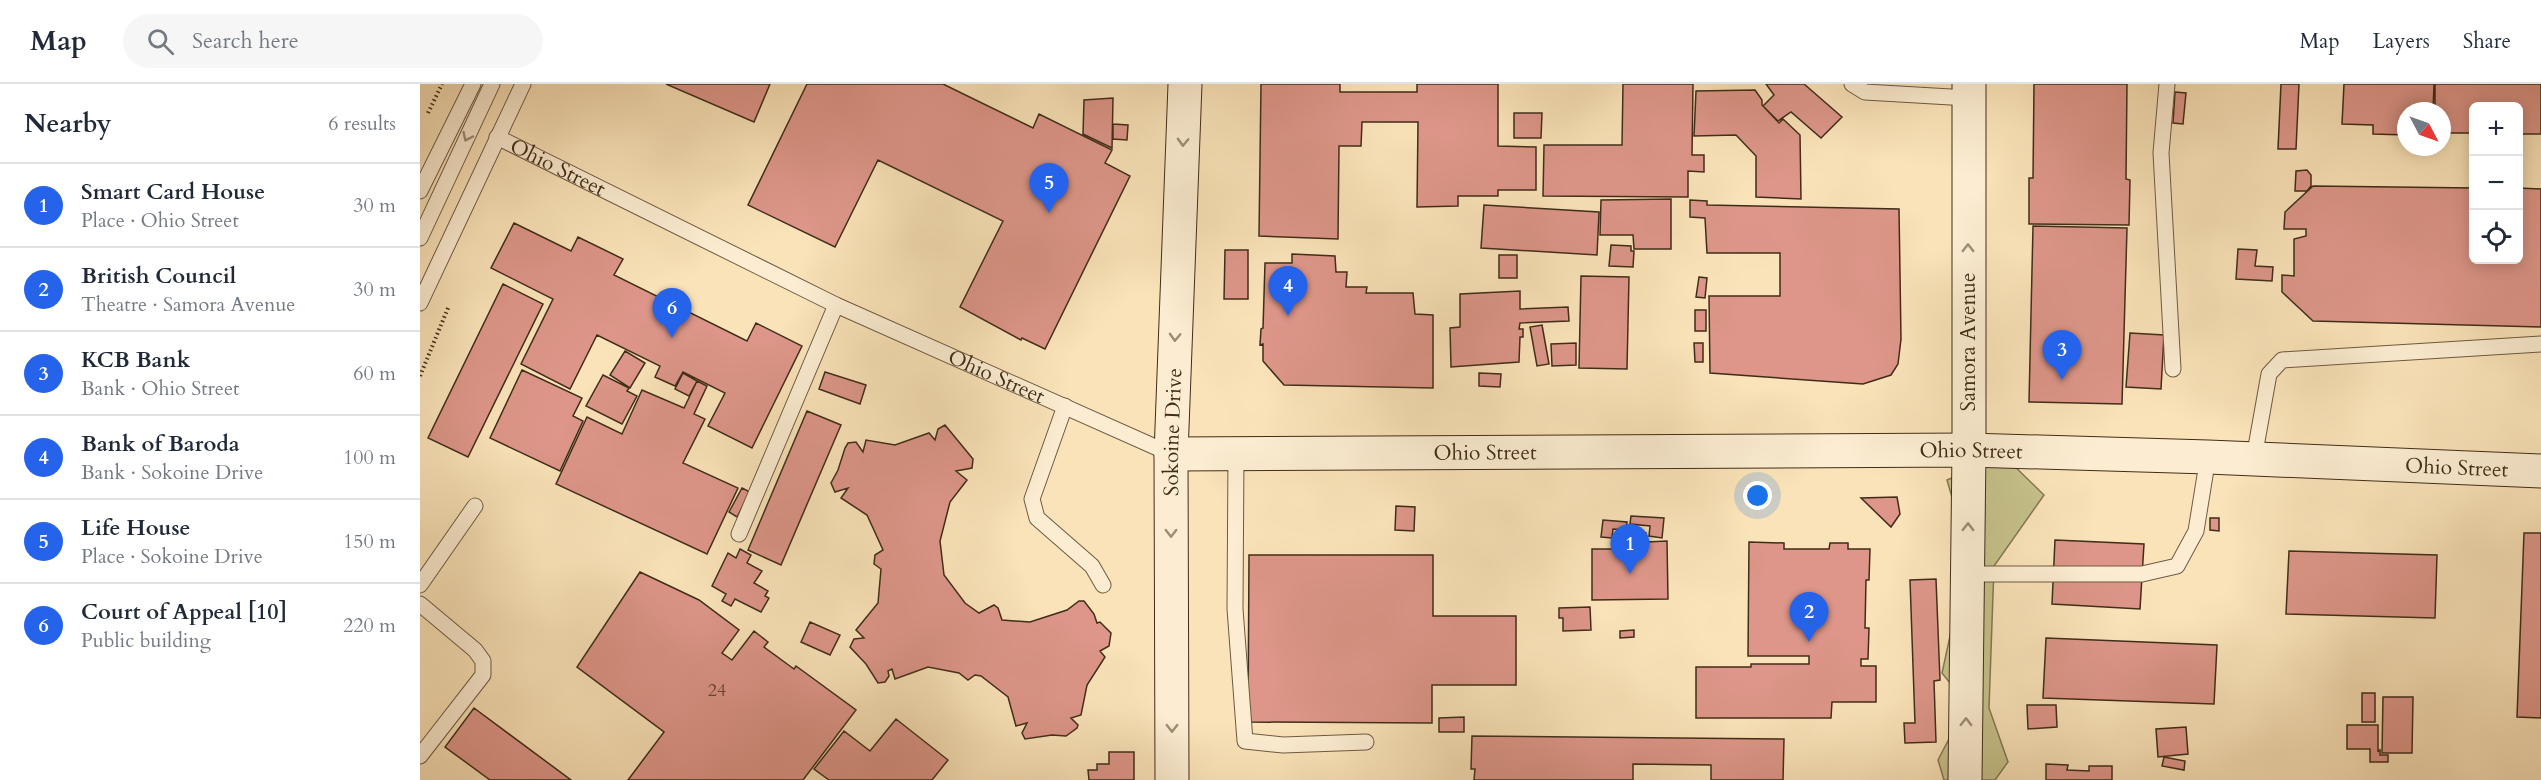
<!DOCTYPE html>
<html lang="en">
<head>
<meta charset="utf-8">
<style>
  body { margin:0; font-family:Cardo,serif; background:#f6f6f7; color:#1f2937 }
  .controls { position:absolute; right:18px; top:18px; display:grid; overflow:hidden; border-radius:9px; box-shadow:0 3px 15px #0003 }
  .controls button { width:54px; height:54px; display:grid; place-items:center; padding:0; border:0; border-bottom:2px solid #e0e1e3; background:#fff; color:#1f2937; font:30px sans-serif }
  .compass { position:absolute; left:1977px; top:18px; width:54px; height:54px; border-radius:50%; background:#fff; box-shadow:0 3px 15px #0003; rotate:131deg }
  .you { position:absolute; left:1338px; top:412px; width:21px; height:21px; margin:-15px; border:4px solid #fff; border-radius:50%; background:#1a73e8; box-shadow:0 0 0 9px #1a73e833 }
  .badge { display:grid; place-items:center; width:39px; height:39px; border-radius:50%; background:#2563eb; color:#fff; font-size:20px; font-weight:700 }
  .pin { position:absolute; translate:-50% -50px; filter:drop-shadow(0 2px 3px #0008) }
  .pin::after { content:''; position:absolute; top:32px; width:21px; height:18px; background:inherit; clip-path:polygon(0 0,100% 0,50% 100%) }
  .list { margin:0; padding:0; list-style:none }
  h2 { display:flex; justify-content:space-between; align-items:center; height:78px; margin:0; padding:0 24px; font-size:26px }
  h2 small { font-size:20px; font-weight:400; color:#747a83 }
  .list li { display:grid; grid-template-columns:39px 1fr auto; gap:18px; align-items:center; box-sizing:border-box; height:84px; padding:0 24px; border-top:2px solid #e0e1e3 }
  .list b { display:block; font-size:22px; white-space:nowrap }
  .list p { margin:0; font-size:20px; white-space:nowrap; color:#747a83 }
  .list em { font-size:20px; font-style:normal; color:#747a83 }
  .icon { flex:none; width:33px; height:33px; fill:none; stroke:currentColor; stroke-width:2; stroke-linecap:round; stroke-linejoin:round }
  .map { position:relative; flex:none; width:2121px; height:696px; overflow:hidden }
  header { display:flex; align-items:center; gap:36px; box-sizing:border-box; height:84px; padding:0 30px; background:#fff; border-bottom:2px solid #e0e1e3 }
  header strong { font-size:28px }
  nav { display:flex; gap:33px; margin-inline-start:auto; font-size:21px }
  .search { width:420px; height:54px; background:#f6f6f7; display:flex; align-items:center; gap:15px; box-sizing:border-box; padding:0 21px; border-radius:33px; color:#747a83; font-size:22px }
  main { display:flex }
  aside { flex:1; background:#fff }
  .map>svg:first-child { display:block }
</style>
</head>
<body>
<header>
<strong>Map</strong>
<div class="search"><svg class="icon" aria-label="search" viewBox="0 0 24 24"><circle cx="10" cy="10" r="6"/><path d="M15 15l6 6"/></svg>Search here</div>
<nav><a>Map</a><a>Layers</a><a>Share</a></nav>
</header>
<main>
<aside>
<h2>Nearby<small>6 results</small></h2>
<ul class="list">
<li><span class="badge">1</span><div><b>Smart Card House</b><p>Place · Ohio Street</p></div><em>30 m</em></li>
<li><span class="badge">2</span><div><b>British Council</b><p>Theatre · Samora Avenue</p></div><em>30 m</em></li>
<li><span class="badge">3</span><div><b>KCB Bank</b><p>Bank · Ohio Street</p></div><em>60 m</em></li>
<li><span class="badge">4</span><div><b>Bank of Baroda</b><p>Bank · Sokoine Drive</p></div><em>100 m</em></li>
<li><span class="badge">5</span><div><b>Life House</b><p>Place · Sokoine Drive</p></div><em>150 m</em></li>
<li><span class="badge">6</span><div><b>Court of Appeal [10]</b><p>Public building</p></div><em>220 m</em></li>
</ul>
</aside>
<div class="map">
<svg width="2121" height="696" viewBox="0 0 2121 696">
  <rect width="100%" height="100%" fill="#fae3b9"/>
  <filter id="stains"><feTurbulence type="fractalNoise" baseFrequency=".00333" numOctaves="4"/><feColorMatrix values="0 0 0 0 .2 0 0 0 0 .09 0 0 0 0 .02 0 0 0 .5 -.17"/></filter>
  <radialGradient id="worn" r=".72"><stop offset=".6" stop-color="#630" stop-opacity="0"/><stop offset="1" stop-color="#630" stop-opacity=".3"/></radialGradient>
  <path fill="#c6c18a" stroke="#837752" stroke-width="1.5" d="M1584 372 1624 411 1574 482 1569 624 1588 678 1575 696H1524L1518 676 1547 620 1522 589 1548 469 1527 396Z"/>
  <path fill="#dd9689" stroke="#402d19" stroke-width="1.5" d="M246 0H350L334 38Z
    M387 0H523L613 44 619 30 692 66 685 79 710 92 625 265 602 254 601 256 540 223 583 137 458 76 415 163 328 121Z
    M841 0H920V8H997V0H1078V62L1116 63V106H1078V112H1038V122L997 123 998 38H942L941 62H919L918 155 839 152Z
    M1203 0H1273L1272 71H1284V88L1268 87V113L1123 112 1124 61H1202Z
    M1346 0H1384L1422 33 1401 54 1371 28 1358 37 1343 22 1354 11Z
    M1614 0H1707L1706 95 1710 96 1709 141 1609 140V94H1613Z
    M1861 0H1879L1876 65H1858Z
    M1924 0H2014L2013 27H1986V51L1953 50V41L1922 40Z
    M2015 0H2121V50H2098V22H2054V49H2022V27H2015Z
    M1335 6 1342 16V21L1359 39 1363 35 1380 51 1381 115 1336 113V72L1316 51 1274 52 1276 7Z
    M1755 8 1766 9 1763 40 1753 39Z
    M693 14 692 64 663 50 664 16Z
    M1094 29H1122L1121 54H1094Z
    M693 40 708 41 707 56 693 55Z
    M1887 86 1891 91V102L1887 107H1875L1876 87Z
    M1893 102 2054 104V176H2098V104L2121 105V243L1893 237 1862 208V191L1874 192V155L1886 152V145H1864L1865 128Z
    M1251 115V165H1214L1213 151H1180L1181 116Z
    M1270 116 1287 117V121L1479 125 1481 255 1478 280 1471 291 1443 300 1290 289 1289 212H1360V169H1287L1285 134 1270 133Z
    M1064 121 1179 128 1177 171 1061 164Z
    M94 139 151 167 158 153 203 175 194 191 327 257 336 239 382 262 332 364 288 342 305 309 263 288 255 302 235 293 240 282 177 251 150 305 101 280 133 215 71 184Z
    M1613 142 1707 144 1702 320 1609 318Z
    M1191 161 1211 162V167H1214L1213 183 1189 182Z
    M1818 165 1837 166 1835 182 1853 183 1852 197 1816 195Z
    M805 166H828V215H804Z
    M872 170 915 172 916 188H927L926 203H947L946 209H993L995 230 1013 231V304L864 301 843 277V260L840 261 841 245 843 244 845 179H872Z
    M1079 171H1097V194H1079Z
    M1161 192 1209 193 1207 285 1159 284Z
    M1279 193 1287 194 1285 214 1276 213Z
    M83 200 123 220 48 373 8 354Z
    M1100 207V225L1148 223 1149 237 1100 239 1099 245H1103V253H1100L1099 278 1031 283 1030 244 1040 243V210Z
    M1275 226H1286V247H1275Z
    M1122 241 1129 280 1117 282 1110 243Z
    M1710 249 1744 251 1741 305 1706 303Z
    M1156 259V281L1132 282 1131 260Z
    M1274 259H1283V278H1275Z
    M205 267 225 279 210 304 190 291Z
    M102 286 162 314 153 332 163 337 140 387 70 354Z
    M405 288 446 301 440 320 399 305Z
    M263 289 277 297 269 312 255 305Z
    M1059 289 1081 290 1080 303 1059 302Z
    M183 291 209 304 207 307 217 312 202 340 166 322Z
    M277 297 287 302 274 330 285 335 263 379 318 404 287 470 136 400 167 333 202 350 222 306 264 324Z
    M387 327 421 341 361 481 328 466Z
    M525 341 553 375 552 384 536 387 547 396 530 418 520 457 524 491 545 519 559 529 574 521 578 524 582 536 610 538 647 526 659 517H664L674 530 677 539 680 538 691 549 689 562 680 567 685 573 667 601 661 631 651 634 658 641 657 644 646 652 632 651 605 655 602 649 607 639 596 642 588 613 561 592 555 591 548 596 539 589 508 583 475 595 472 585 468 587 469 592 465 598 458 599 446 580 430 563 434 555 444 554 436 546 458 519 461 485 454 480 455 471 463 466 447 431 421 414 428 404 415 408 411 399 418 386 425 364 428 359 436 358 443 368 446 356 475 361 509 349 515 356 518 345Z
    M322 404 330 408 317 433 309 428Z
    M1477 413 1480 430 1471 443 1441 414Z
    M976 422 995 423 994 447 975 446Z
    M1211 432 1244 434 1242 454 1229 452 1230 442 1210 440Z
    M1790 434H1799V447L1790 446Z
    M1183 436 1207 438 1206 446 1193 445 1192 454 1181 453Z
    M1226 449V458L1247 457 1248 515 1172 516V465H1197L1196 450Z
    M2104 449H2121V634L2097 633Z
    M1635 456 1724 460 1720 525 1632 520Z
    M1329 458 1364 459V465H1409L1410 459H1428V465H1450L1449 496H1446L1445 544H1449L1448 575H1441V582H1456V618H1412L1411 634H1276V583H1331V580H1389V572H1328Z
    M320 465 331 471 327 479 342 487 334 499 348 507 345 512 349 514 341 528 315 515 311 522 302 517 306 510 292 502 308 469 316 474Z
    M1869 467 2017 471 2015 534 1866 530Z
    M829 471H1013V532H1096V601H1012V639L828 638Z
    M220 488 279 516 319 546 302 569 312 576 334 547 348 558 344 563 374 585 376 582 436 626 383 696H208L244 648 157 583Z
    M1516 495 1520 596 1514 597 1516 658 1485 659 1484 639H1495L1490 496Z
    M1170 523 1171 546 1143 547V534H1139V524Z
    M390 538 420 551 410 571 381 558Z
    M1214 546V553L1200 554V547Z
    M1626 554 1797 561 1794 620 1623 614Z
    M1942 609H1955V638H1942Z
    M1963 613H1993L1992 669H1962Z
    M1607 621H1636L1637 643 1608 645Z
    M54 624 151 696H70L25 663Z
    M1044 633V648H1019V634Z
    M476 635 528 676 512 696H409L394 685 424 647 450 667Z
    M1927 641H1958V667L1960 666V671H1968V678H1950V665H1927Z
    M1766 643 1768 670 1738 673 1736 645Z
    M1052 652 1364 655 1363 696H1291V681L1213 680V696H1054L1055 685H1051Z
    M689 668H714V696H669L668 686H677V680H689Z
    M1744 673 1765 677 1764 686 1742 682Z
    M1626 680 1648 681 1647 686 1669 687V682H1692V696H1626Z"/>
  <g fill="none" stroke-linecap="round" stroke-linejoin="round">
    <defs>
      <g id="lane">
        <path d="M1432 0 1445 8 1548 14"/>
        <path d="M1747 0 1741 69 1753 285"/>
        <path id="s1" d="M77 53 416 221 751 370"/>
        <path d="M0 107 53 0"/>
        <path d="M0 154 72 0"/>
        <path d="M0 219 103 0"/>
        <path d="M645 322 612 415 617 434 672 482 683 501"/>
        <path d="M816 369 815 525 825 657 863 661 946 658"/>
        <path d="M1834 374 1849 290 1862 276 2121 260"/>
        <path d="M319 450 416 221"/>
        <path d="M1547 490H1722L1757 482 1776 447 1788 373"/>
        <path d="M0 501 55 422"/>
        <path d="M0 520 55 566 63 577V591L0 672"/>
      </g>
      <g id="secondary">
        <path id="s2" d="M751 370 1549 366 1788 373 2121 387"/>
        <path id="s3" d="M752 696 751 370 765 0"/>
        <path d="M1545 696 1549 366V0"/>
      </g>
    </defs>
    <use href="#lane" stroke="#6e5a41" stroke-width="17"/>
    <use href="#secondary" stroke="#402d19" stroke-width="35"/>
    <path stroke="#402d19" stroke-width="4" stroke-dasharray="1.5 3" stroke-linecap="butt" d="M8 29 22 0
      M0 292 28 224"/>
    <use href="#lane" stroke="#fcedd2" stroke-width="15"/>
    <use href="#secondary" stroke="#fcedd2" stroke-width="33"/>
  </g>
  <defs><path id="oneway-chevron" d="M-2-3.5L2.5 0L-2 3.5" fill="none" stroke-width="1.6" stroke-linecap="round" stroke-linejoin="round" transform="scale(1.5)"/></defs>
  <g stroke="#9e8d76">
    <use href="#oneway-chevron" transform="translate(47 53) rotate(115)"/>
    <use href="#oneway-chevron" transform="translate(763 58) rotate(92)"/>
    <use href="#oneway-chevron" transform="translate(1548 164) rotate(-90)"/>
    <use href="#oneway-chevron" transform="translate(755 253) rotate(92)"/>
    <use href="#oneway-chevron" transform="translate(1548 443) rotate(-89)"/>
    <use href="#oneway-chevron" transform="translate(751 449) rotate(90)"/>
    <use href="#oneway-chevron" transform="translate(1546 638) rotate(-89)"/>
    <use href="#oneway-chevron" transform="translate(752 644) rotate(90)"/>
  </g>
  <g text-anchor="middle" stroke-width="5" stroke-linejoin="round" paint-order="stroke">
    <g font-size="18" fill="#674735">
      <text x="297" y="612">24</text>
    </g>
    <g font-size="21" fill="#402d19" stroke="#fcedd2">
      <text dy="7" stroke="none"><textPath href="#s1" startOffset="68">Ohio Street</textPath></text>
      <text transform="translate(1548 258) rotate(-90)" y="7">Samora Avenue</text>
      <text dy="7" stroke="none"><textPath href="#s1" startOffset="554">Ohio Street</textPath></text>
      <text dy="7" stroke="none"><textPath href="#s3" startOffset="348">Sokoine Drive</textPath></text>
      <text dy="7" stroke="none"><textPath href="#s2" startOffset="800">Ohio Street</textPath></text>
      <text dy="7" stroke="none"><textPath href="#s2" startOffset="314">Ohio Street</textPath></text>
      <text dy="7" stroke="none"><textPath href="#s2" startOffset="1286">Ohio Street</textPath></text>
    </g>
  </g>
  <rect width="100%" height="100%" filter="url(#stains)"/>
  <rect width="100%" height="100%" fill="url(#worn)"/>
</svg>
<div class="controls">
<button>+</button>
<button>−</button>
<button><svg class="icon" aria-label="locate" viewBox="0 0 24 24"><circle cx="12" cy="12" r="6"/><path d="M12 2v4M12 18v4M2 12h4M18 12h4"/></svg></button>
</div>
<svg class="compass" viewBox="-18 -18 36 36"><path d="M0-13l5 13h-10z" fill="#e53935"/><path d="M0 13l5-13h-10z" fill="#747a83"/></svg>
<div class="you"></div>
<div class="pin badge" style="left:1210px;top:490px">1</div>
<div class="pin badge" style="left:1389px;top:558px">2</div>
<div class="pin badge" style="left:1642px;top:296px">3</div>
<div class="pin badge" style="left:868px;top:232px">4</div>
<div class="pin badge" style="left:629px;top:129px">5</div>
<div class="pin badge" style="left:252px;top:254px">6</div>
</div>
</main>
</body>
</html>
